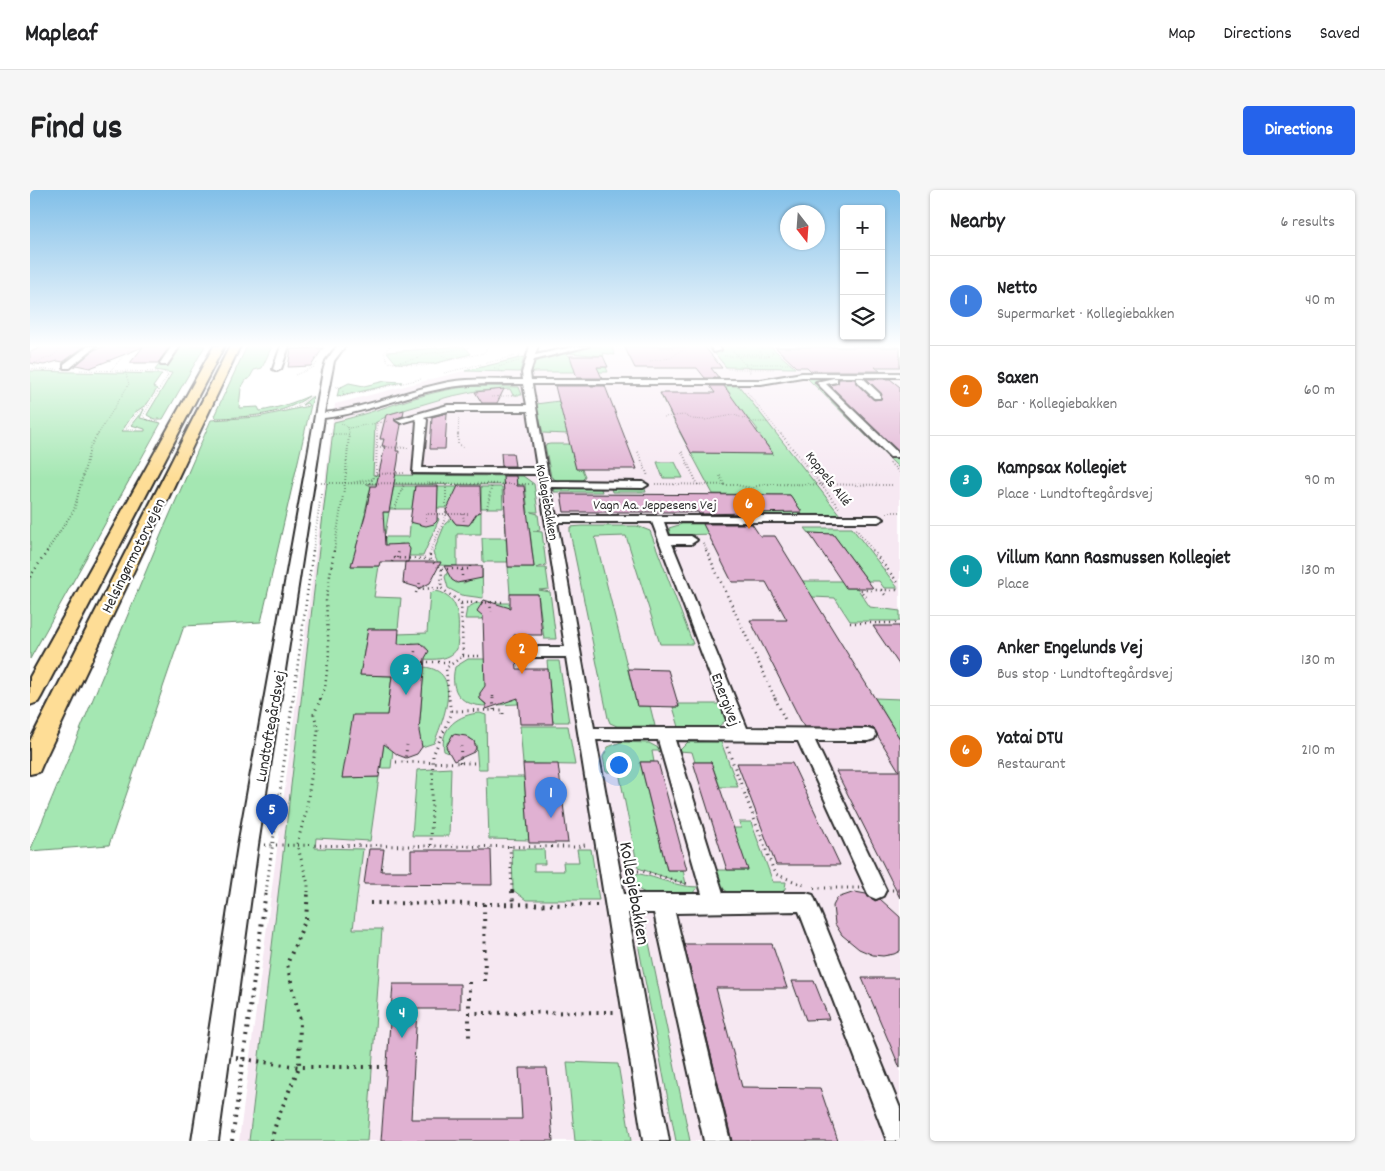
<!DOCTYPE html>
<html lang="en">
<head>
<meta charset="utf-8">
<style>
  body { margin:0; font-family:Dekko,sans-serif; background:#f6f6f6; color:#202124 }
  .controls { position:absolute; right:15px; top:15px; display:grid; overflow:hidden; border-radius:5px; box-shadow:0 1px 4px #0004 }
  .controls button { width:45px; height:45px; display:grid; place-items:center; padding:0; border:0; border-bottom:1px solid #e0e0e0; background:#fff; color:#202124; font:25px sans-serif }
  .compass { position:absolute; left:750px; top:15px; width:45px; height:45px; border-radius:50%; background:#fff; box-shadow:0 1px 4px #0004; rotate:163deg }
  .you { position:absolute; left:588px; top:574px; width:18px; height:18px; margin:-12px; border:4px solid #fff; border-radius:50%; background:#1a73e8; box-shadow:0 0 0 8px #1a73e833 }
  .badge { display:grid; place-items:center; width:32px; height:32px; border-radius:50%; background:#2563eb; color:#fff; font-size:16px; font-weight:700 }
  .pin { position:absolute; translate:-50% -41px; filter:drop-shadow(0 1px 2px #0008) }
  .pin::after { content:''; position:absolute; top:26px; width:18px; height:15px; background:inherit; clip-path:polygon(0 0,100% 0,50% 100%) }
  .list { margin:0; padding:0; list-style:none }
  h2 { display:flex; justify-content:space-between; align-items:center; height:65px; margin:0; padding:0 20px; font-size:21px }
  h2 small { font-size:16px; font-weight:400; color:#757577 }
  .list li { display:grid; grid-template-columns:32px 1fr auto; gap:15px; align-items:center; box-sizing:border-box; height:90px; padding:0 20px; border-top:1px solid #e0e0e0 }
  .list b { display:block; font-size:19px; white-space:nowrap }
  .list p { margin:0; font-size:16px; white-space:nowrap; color:#757577 }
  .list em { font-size:16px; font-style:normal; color:#757577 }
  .icon { flex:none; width:28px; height:28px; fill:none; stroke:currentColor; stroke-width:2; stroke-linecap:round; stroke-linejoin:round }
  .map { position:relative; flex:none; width:870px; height:951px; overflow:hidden; border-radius:5px }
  header { display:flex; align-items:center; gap:30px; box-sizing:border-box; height:70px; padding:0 25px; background:#fff; border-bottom:1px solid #e0e0e0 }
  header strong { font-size:24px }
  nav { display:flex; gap:28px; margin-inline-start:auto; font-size:18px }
  .intro { display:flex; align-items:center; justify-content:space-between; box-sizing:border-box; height:120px; padding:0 30px }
  h1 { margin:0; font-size:35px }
  .button { padding:12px 22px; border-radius:5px; background:#2563eb; color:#fff; font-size:18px; font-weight:700 }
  main { display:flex; gap:30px; padding:0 30px }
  aside { flex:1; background:#fff; border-radius:5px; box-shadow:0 1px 4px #0004 }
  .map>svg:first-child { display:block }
</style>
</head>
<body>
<header>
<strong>Mapleaf</strong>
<nav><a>Map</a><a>Directions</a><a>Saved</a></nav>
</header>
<div class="intro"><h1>Find us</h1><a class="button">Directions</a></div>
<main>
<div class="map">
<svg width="870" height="951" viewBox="0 0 870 951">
  <rect width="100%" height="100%" fill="#fff"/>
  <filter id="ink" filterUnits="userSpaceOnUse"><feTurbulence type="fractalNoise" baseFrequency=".02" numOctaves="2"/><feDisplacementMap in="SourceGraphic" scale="10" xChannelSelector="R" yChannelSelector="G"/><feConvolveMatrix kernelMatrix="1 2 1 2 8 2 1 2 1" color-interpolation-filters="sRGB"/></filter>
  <g filter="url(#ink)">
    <path fill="#f6e8f2" d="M531 156H870V951H209L305 214Z"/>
    <path fill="#a4e7b2" stroke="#68896e" d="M143 156H175L133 229H124L117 225 118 223 142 183 125 180Z
      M217 156H242L232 178 224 180 219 189 216 190 211 198 209 218 228 217 230 221C248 218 263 213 279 206 254 225 218 227 187 228L184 226Z
      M434 156 441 164 403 174 366 173 357 162Z
      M562 156H581L585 165 573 163 574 166 539 163 537 165 540 166 544 177H576L578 182H500L504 171Z
      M689 156H740L765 178 696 177 683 161 693 160Z
      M494 167 490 182 435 181Z
      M0 181 132 184 123 197 127 199 117 214 104 223 92 241H115V239L101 235 114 219 110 228 131 233 0 469Z
      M777 188 859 189 796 190 788 192 860 264H870V279Z
      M355 191 372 192 307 207 309 198 319 193 334 196Z
      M449 196 489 197 492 205H483L480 199 446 201 418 207 360 224 345 233 343 285 493 286 504 294 508 322H501L508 324 510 340 503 341 512 342 516 375 506 378H516L519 399 509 400 520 402 526 449H514L508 404H480L478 377H504L500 342H476L474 323H498L495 295 337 294 341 296 335 322H359L355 344H330L321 376H349L344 407 371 408 368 439H338L330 485 362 486 357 525 313 588 349 587 340 651 286 648 285 658 333 659 323 739H352L337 951H219L304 232C353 221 399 198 449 196Z
      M695 196H709L810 325H732L731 322H772L760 305 683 304 661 263H743L736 254H656L649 241 728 240 722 232 645 233 639 221H712L707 214H635L632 207H702Z
      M283 206 231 432 154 436 79 655 0 661 133 340 181 230 228 227 279 216 277 213 272 215Z
      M529 211 538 244 513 243 506 214Z
      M520 254H540L555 286 552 291H528L521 287 515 255Z
      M627 272H645L653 288H633Z
      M364 296H385L382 319H359Z
      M529 296H614L616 302H582L581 298 571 299 572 302H524L525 298Z
      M408 297H428V318H406Z
      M451 297H472L473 318H451Z
      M451 322V344H427V376L409 375 403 363 415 334 423 327V331L426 334 438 335 443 331 442 328 444 323Z
      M381 326 393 335 404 334 406 327 409 329 393 366H371L373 354C364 354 359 359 352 365L355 347H379Z
      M652 334H722L727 343 645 345V347H641L639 338Z
      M552 336H607L620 341 663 454H630L596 346 565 347 607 516H620L625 536H587L580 533 578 528 540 342V337Z
      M775 338H822L868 398H854L849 391H838L803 344 779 343Z
      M452 348H476L478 372H453Z
      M445 376H452L453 408 431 405 418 398 415 387 418 381 422 390 434 393 442 389Z
      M772 391H812L817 398H827L840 417 870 421V431H820L805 408 782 407Z
      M406 401C433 406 429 437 427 459 418 472 401 469 388 469L398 462V460L394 455 382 453 364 469 367 444 397 443 400 403Z
      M446 413H457L448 419 452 425 465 413H481L483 435 456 429H435L437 418Z
      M438 469H455L487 485 488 514 467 515 450 503V509L457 516C432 516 419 503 425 477Z
      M517 471H529L539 532H523Z
      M394 477C434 481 413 530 404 553L392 557 390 550 363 559 361 578H351L356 531H390Z
      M845 508 870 509V549Z
      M649 514H691L696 530 688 537H649L643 517H649Z
      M450 523 456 525 457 579H448L446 554 440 548 422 547 417 553 419 563 414 561C409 538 429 524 450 523Z
      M490 536H538L545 575 493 574Z
      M591 552 619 553 634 561H622L624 572H610L637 680H653L656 694 608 678 589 582H576L573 567 578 557Z
      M658 552H691L708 597H690L681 572H665L662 562 649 561Z
      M421 578 419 646H382L387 580Z
      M457 587H494L499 650 459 649Z
      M709 632H721L743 692H756L755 699C741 715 703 712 690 695 687 692 686 685 685 680H717L703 638H711Z
      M482 659H514L515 674H504V681H534L533 672H549L547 659H561L569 710H496L483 700Z
      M595 682C620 683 642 697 668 697L660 706C635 707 606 710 595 682Z
      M615 734 620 757 660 951H646L609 759V741Z
      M537 872 588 874 601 951H545Z"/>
    <path fill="#e0b1d2" stroke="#2b2b2b" d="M15 156H55L33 172 28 171 14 175 0 173V162Z
      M75 156H140L128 173H100L113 157 60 178 46 175 64 160Z
      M594 156H674L692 178H681L689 188H675L667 178H605Z
      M745 157H870V177H845L850 181H781L777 177H766Z
      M293 158 281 176 258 177 261 159Z
      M540 166H573L578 177H567L572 188H547Z
      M809 189H825L826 193 844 210 851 209 852 204 837 189H860L870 197V264L800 195 808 193Z
      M525 196H575L607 279H546Z
      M680 196H694L743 264 661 263 630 203H685Z
      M474 199 467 213H452L445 202Z
      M374 220 373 226 364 229 371 235 366 261H369L368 271 359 322H353L355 355 377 354 380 359 378 372H350L349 376H321L336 322 341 296H346L355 256H352L354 249H350L356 225Z
      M417 223 415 259H400L402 227Z
      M471 263H483L485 276H472Z
      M473 286H486L487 296H494L504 377H478Z
      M385 296H408L407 331 404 334 396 336 380 332Z
      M428 296H450L451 322H448L439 335 426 334 416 321Z
      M531 304 760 305 772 322 669 324 668 322H534Z
      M673 334H722L730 346H745L870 549V708L806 581H869L843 538 774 537 720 430H757L736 392H702Z
      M779 343 803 344 843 398H816Z
      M375 372H411L400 393 390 398 373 393Z
      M414 376H452V388L427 393 422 390Z
      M480 404H508L512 445H484L487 479H518L523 534H490L488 508 456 519V514L450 509V503L455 496 453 426 447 421 454 410 480 418Z
      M843 436H870V476Z
      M338 439H369L368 454 390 453 399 461 395 468 389 541 392 557 387 564 376 568 368 565 354 554 349 587 312 588 323 525H357L362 486 330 485Z
      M598 479 638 480 649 517 607 516Z
      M423 544 436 546 444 551 446 558 444 562 424 571 416 557Z
      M610 572H628L657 680H637Z
      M663 572H681L718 680H697Z
      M707 573H762L810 675H746Z
      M493 574H528L538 653H499Z
      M339 659H354L351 681H381V660H461L462 695 334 694Z
      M825 702 836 704 845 711 850 709 870 727V761L864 764 853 766 843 765 829 759 812 745 805 734 803 716 807 708Z
      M654 754H742L757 798H686L712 897 790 898 808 951H702Z
      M832 788H870V878Z
      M762 791H784L799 829 776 830Z
      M363 794H430V819H387L381 929H492L489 878H517L523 951H351Z"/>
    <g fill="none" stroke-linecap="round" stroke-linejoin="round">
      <defs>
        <path id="minor" d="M58 156H66L40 178H34V174Z
          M142 156H150L137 175H131L130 173Z
          M251 156H259L251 179 247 181 243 179Z
          M307 156H315L304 171 294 223C337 218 377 200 419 192 443 188 468 190 493 190L492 183 500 156H508L505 165 547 156H559L504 170 500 183 501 190H731L772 183H870V187H772L731 194H502L519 291 613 292 618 295 613 298 520 297 526 326H848L854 329 848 332H634L639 346H661L667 350 661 354H642L717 538 838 539 844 541 846 545 844 549 838 551H785L856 700 853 706 846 709 839 706 768 551 645 550 693 703H776L783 705 870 918V951H857L769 721 645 723 700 951H674L624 723H598L639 951H613L536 467H499L492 462 499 457H535L508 284 383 283 387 231 385 229 371 233 366 230 418 215H497L493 194C469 194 444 193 420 197 377 204 337 223 294 228L228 655 188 951H162L208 655 293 181 296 171ZM418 221H498L507 278H392L397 230 394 227ZM527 332H622L700 538H564ZM566 550H628L672 704H594Z
          M680 156H688L691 160 684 162Z
          M804 188H807V192L796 194 868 263V267H860L786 192Z
          M827 188H833L850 204V208H844L827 192Z"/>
        <path id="highway" d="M184 156H194L11 507 8 512 0 515V487Z
          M200 156H210L12 575 9 582 0 584V551Z"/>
      </defs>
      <use href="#minor" stroke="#2b2b2b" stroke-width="4"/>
      <use href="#highway" stroke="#2b2b2b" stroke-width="4"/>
      <path stroke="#2b2b2b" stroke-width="1" stroke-dasharray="0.5 2" stroke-linecap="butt" d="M278 156 295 157
        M360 156 354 163 358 172 393 176 454 163 458 156
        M381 156 383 158 405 156
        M405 156H410
        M699 156 721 182H718
        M612 158H659
        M732 158H744L741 156
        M406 162 421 170
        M706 164H733L727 158H732L739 166
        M694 166H739L743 163 741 161
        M688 168 697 179H745
        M620 171 641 168 650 161 657 160
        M363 173 390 168 394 164 439 158
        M715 174H761L764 177
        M0 179 29 180
        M3 179 6 175 2 174 23 166 33 156
        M50 180 129 182
        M80 181 102 156
        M473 182 464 178 489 171
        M414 183 490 165
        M265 185 284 177 287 173
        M306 197H312L314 207
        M717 202 752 246
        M310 207 391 189
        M461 207 488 205
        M267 217 281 206
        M634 227 654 225 662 229 675 230 704 225 725 232H741
        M184 229 226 226 278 215
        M129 231 117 230 113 226 138 185 134 182
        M311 233 318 238 320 246
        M319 238 347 233
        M109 239H96L107 223 118 215
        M298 244H319
        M67 246 99 194 95 181
        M347 246V233L359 231
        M428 246 429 226"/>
      <path stroke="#2b2b2b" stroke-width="2" stroke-dasharray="0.5 2.5" stroke-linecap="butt" d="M428 244V254L433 257
        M751 244 810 319
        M347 257 378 258
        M608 262 618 286
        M652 262 668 295
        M860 273 870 283
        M346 284 376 283
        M690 286 694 295
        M291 293 503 294
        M321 293 343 289
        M340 293 346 284 347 244
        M625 294 706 295 721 298 734 294 864 295
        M457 318 462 294
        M365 319 374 294
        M857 322H870
        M433 324 434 332
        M396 331V324H440
        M826 339 843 361
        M673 353 677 361
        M17 361 44 320 61 255 68 244
        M283 361 291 304
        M304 361 315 293 319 244
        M400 361 416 327V290"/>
      <path stroke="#2b2b2b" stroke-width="2.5" stroke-dasharray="1 4" stroke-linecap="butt" d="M401 360 399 369 412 380 411 398 431 413 433 466 416 478 419 510
        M676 360 746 510
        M842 360 870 395
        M367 368 369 360
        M362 372 363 368 399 369
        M412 379H440V376
        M432 380V388
        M0 387 18 360
        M389 399 390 390
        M851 400 856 406
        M386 403 387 399 411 398
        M836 407 830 400H870
        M460 412 461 422
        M431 413 473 412
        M820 433H870
        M433 466H451
        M384 472 385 461
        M380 479V472H423
        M463 506V510
        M263 510 283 360
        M290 510 295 498 299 463 296 411 304 360"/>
      <path stroke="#2b2b2b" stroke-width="3" stroke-dasharray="1 4.5" stroke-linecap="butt" d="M463 508 464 520
        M745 508 756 532
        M421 521 473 520V525
        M697 557 745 684 774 695
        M366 572 446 573
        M375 572 377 555
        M430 573 431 556
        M235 655 546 657 559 654
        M401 655 403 565 421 525 419 508
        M480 656 482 702
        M597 681H612L661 695
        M784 698H829
        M862 700H870
        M236 702 263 508
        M278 702V694L267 654 276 622 288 540 284 524 291 508"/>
      <path stroke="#2b2b2b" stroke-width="4" stroke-dasharray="2 5.5" stroke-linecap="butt" d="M482 701 483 714
        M340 713 569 715
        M454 714 455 792
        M439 792V848
        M439 823 585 822
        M206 868 269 877H357
        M202 951 236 701
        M241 951 247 930 269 877 270 830 257 774 276 729 278 701"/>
      <use href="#minor" fill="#fff" fill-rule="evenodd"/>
      <use href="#highway" fill="#fedd96" fill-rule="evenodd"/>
    </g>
  </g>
  <linearGradient id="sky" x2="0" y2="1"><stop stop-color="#81bfe8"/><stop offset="0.54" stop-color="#fff"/><stop offset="1" stop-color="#fff" stop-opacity="0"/></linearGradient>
  <rect width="870" height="289" fill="url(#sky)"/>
  <g text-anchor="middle" stroke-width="4.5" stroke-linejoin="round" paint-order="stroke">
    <g font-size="14" fill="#2b2b2b" stroke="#fff">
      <text transform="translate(799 288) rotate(52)" y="5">Koppels Allé</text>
      <text transform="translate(518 312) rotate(80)" y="5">Kollegiebakken</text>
      <text x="625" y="319">Vagn Aa. Jeppesens Vej</text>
    </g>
    <g font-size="16" fill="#2b2b2b" stroke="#fff">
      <text transform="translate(102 365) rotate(-64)" y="6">Helsingørmotorvejen</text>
      <text transform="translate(697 509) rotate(69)" y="6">Energivej</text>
      <text transform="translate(239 536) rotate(-80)" y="6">Lundtoftegårdsvej</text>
    </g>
    <g font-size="19" fill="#2b2b2b" stroke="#fff">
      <text transform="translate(606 703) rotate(80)" y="7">Kollegiebakken</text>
    </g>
  </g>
</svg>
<div class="controls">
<button>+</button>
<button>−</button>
<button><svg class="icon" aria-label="layers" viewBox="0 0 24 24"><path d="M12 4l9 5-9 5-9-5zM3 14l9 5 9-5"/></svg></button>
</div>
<svg class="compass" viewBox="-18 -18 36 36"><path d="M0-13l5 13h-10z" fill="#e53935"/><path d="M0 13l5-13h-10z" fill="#757577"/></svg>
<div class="you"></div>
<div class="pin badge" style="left:521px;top:628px;background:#3f7fe0">1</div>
<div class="pin badge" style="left:492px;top:484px;background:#e8710a">2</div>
<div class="pin badge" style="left:376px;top:505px;background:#0f9aa8">3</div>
<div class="pin badge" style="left:372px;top:848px;background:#0f9aa8">4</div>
<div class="pin badge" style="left:242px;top:645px;background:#1a4fb4">5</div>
<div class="pin badge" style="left:719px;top:339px;background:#e8710a">6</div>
</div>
<aside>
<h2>Nearby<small>6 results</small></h2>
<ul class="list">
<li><span class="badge" style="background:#3f7fe0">1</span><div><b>Netto</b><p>Supermarket · Kollegiebakken</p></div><em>40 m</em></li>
<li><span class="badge" style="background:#e8710a">2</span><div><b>Saxen</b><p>Bar · Kollegiebakken</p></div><em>60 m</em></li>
<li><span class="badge" style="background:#0f9aa8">3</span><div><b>Kampsax Kollegiet</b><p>Place · Lundtoftegårdsvej</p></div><em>90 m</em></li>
<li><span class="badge" style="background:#0f9aa8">4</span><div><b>Villum Kann Rasmussen Kollegiet</b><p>Place</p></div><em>130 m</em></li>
<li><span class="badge" style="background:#1a4fb4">5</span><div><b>Anker Engelunds Vej</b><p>Bus stop · Lundtoftegårdsvej</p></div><em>130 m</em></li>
<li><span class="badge" style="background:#e8710a">6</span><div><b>Yatai DTU</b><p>Restaurant</p></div><em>210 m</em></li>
</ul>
</aside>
</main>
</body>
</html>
